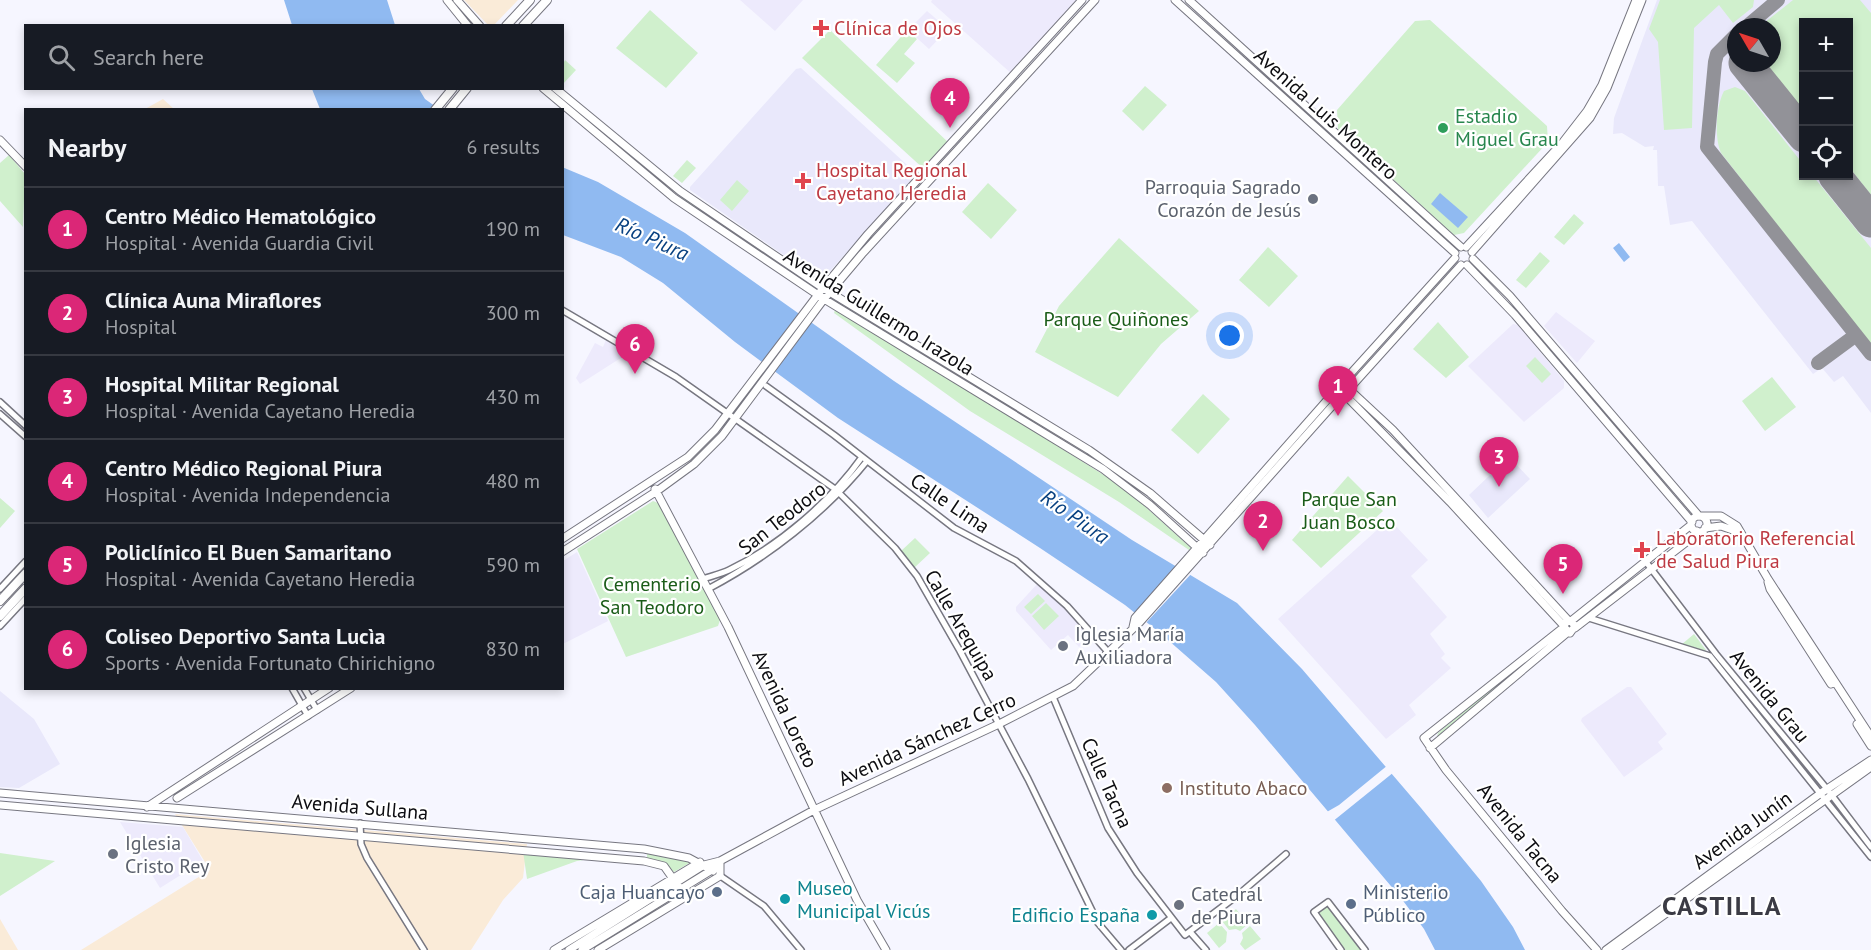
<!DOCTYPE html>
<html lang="en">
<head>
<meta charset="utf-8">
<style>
  body { margin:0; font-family:"PT Sans",sans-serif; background:#242831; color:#f1f3f6 }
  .controls { position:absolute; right:18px; top:18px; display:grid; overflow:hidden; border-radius:0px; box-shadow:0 3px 9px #0003 }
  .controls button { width:54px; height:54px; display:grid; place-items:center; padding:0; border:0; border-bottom:2px solid #363941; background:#171b24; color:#f1f3f6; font:30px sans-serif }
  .compass { position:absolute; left:1727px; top:18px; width:54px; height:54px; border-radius:50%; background:#171b24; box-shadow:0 3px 9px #0003; rotate:309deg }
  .you { position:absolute; left:1230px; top:336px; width:21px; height:21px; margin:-15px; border:4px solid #fff; border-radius:50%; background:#1a73e8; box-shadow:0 0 0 9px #1a73e833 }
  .badge { display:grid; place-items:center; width:39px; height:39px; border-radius:50%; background:#db2777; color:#fff; font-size:20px; font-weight:700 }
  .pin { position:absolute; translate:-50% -50px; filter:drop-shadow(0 2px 3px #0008) }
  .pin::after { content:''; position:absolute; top:32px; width:21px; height:18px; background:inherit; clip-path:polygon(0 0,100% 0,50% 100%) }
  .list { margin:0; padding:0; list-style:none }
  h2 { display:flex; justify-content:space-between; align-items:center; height:78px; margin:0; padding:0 24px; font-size:26px }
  h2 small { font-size:20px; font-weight:400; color:#9ea1a6 }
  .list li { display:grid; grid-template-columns:39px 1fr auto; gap:18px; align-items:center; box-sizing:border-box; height:84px; padding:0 24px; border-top:2px solid #363941 }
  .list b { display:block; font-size:22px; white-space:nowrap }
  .list p { margin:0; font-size:20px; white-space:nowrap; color:#9ea1a6 }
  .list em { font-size:20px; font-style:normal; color:#9ea1a6 }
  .icon { flex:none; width:33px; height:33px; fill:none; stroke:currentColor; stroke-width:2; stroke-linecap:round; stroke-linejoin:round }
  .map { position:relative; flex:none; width:1871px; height:950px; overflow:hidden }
  .search { position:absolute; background:#171b24; box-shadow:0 3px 9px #0003; left:24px; top:24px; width:540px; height:66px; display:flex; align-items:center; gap:15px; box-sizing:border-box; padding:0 21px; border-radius:0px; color:#9ea1a6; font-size:22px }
  .panel { position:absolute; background:#171b24; box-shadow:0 3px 9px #0003; left:24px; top:108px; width:540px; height:582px; border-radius:0px }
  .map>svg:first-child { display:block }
</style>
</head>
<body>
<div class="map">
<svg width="1871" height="950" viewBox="0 0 1871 950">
  <rect width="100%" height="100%" fill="#f6f6ff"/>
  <path fill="#faebd8" d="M464 0H518L494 25 489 26Z
    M163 99 174 109H145Z
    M175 814 527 844 523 878 503 900 471 950H81L210 870Z
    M0 919 18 950H0Z"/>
  <path fill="#e9e8fb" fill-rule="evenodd" d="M1657 0H1871V413L1843 376 1834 382 1822 368 1813 374 1692 221 1670 225 1664 186H1658L1657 150H1653L1654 146 1645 147 1622 133 1613 134 1614 118ZM1804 22H1848V176H1804ZM1736 27H1772V63H1736Z
    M801 68 917 174 821 281 690 190V187L796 69Z
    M1509 457 1530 479 1488 518 1469 495Z
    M0 691 34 719 60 764 19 788 0 787Z"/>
  <path fill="#edeafc" d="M740 0H803L775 31Z
    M932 0H1080L1013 75 931 2Z
    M927 11 948 29 929 49 908 30Z
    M1556 312 1595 341 1577 363 1544 326Z
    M1513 324 1518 325 1564 381V388L1524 422 1468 366Z
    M606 340 627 354 580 384 576 378 595 343 603 347Z
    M1391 521 1428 560 1411 576 1447 617 1430 634 1445 654 1441 658 1451 668 1409 705 1416 715 1386 739 1278 619 1386 522Z
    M577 552 608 621 563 644V561Z
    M1039 582 1092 636 1079 647 1068 635 1051 650 1016 611V607Z
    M1627 687H1631L1667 734 1658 742 1663 749 1624 777 1581 721 1582 718Z
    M120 822 183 827 203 861 160 888Z"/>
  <path fill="#d0f0cd" d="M1660 0H1754L1753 7 1733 23 1719 5 1694 28 1692 128 1664 130 1658 42 1649 29Z
    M1793 0H1860L1871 13V195L1849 167 1848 22H1804L1803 112 1764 63H1772V27H1759Z
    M650 10 698 53 666 88 616 48Z
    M1430 20 1547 126 1548 142 1464 233 1454 235 1338 129 1337 110 1415 21Z
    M830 30 950 144 925 170 802 58Z
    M907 30 917 39 904 54 915 63 897 83 876 65Z
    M565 60 576 70 563 84V64Z
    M1145 86 1167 105 1143 131 1122 111Z
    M1735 87 1745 91 1803 164 1804 176H1813L1871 248V345L1721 153C1714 137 1716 106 1724 91Z
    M9 155 25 174 23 227 0 201V163Z
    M687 160 696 168 682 183 673 176Z
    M737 180 749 191 732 211 720 200Z
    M988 183 1017 210 991 239 962 212Z
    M681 196 774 257V260L772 261 681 200Z
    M1574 214 1584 223 1564 245 1554 237Z
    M1119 238 1199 311 1161 344 1118 397 1035 352 1059 306Z
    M1268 247 1298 276 1269 307 1239 280Z
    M1540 252 1550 261 1526 288 1516 280Z
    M831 304 1107 477 1139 501 1191 548 1189 550 1119 502 970 411 834 313 835 310 829 307Z
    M1438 322 1469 357 1446 378 1413 349Z
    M1535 357 1551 374 1542 383 1526 366Z
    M1772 377 1796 407 1765 431 1742 401Z
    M1203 394 1230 419 1198 454 1171 430Z
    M1348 476 1383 511 1321 568 1292 540Z
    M0 498 15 511 0 528Z
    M653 501 658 503 720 620 718 626 626 657 577 549Z
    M915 538 930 553 914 568 901 551Z
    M1038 594 1045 601 1031 614 1024 607Z
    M1046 603 1059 616 1044 630 1032 616Z
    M1694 634 1706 650 1705 652 1681 645Z
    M1521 664 1522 665 1437 737 1438 733Z
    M523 851 604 857 577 861 527 879Z
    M647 852 691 862 674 872 661 862 647 859Z
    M0 853 55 861 0 896Z
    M1328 902 1365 950H1341L1314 912Z
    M1236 909 1248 924 1240 931 1236 929 1229 930 1222 921Z
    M1219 923 1227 932 1226 942 1219 948 1207 933Z
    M1250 926 1261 939 1245 950 1240 944 1243 938 1242 933Z"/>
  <path fill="#90baf1" d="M284 0H387L395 25H292Z
    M312 89H419L425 99 439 109H320Z
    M562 167 598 182 685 233 894 381 1132 540 1237 603 1302 669 1421 808 1481 881 1513 927 1525 950H1435L1424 929 1401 898 1255 725 1216 682 1160 633 1125 605 1040 548 838 418 735 342 663 283 621 257 563 235Z
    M1440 193 1468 217 1458 228 1431 204Z
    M1619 243 1630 257 1624 262 1613 248Z"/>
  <path fill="#f6f6ff" d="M1179 565 1192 573 1145 624 1134 615Z
    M1388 765 1394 772 1332 822 1325 813 1339 805Z"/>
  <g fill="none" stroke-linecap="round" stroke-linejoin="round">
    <path stroke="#929298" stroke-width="14" d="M1746 27 1778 0
      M1736 35 1717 54 1715 62 1707 147 1871 354
      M1818 363 1856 335"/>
    <path stroke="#929298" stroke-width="33" d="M1745 63 1804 136
      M1835 176 1871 221"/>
    <defs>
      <path id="minor" d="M562 310 676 377 835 489 895 548 917 576 960 651 1028 779 1098 923 1121 950
        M766 386 834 435 954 528 1016 561 1067 606 1109 653
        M0 402 26 426
        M0 414 26 437
        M1646 562 1716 654 1827 789 1871 847
        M703 579C711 576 721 574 729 570 779 546 830 502 862 457
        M0 589 26 561
        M708 589C767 558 825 513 867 461
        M1589 618 1710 656 1871 857
        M0 626 26 598
        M292 688 308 716
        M304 688 317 710
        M1053 697 1108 828 1137 873 1185 935 1238 895 1286 854
        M360 823 361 844 367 858 424 950
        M719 875 764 906 801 950
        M1191 933 1206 950
        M1129 950 1171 918
        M1341 950 1314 912 1328 902 1365 950"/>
      <path id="major" d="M447 0 468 26
        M457 0 480 26
        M1175 0 1455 253
        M1189 0 1461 247
        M543 88 674 198 824 299 1103 469 1150 505 1203 553
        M555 88 680 191 823 288 1089 450 1150 493 1210 545
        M0 140 26 167
        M1466 247 1563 142 1587 111 1602 85 1636 0
        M1472 252 1590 118 1607 88 1642 0
        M1473 259 1510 296 1699 516
        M1467 265 1515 315 1692 522
        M1343 382 1455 258
        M1350 388 1461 265
        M1350 390 1347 395 1341 396 1336 388 1341 382 1348 384 1350 390 1393 430 1569 621
        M1346 396 1450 502 1564 626
        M655 489 728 627 857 900 886 950
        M1700 516H1721L1737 526 1768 579 1871 737
        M1691 524a8 8 0 1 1 16 0a8 8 0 1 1-16 0Z
        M1705 528 1721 526 1741 533
        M562 539 688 457 715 430 823 288 868 234 1082 0
        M562 552 657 491 694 464 722 436 824 299 862 254 1095 0
        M1768 582 1770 589 1831 684
        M1571 621 1691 525
        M1133 627 1135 618 1336 390
        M1564 627 1570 633 1575 626 1571 621 1566 622 1564 627 1424 738 1446 770 1562 911 1597 950
        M1575 628 1693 537 1697 531
        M1857 724 1871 746
        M1430 748 1568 632
        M0 793 644 849 689 858 713 871
        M177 798 351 688
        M0 805 644 861 664 866 681 890
        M147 807 329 688
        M554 950 700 862
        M569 950 704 865 720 861 814 810 999 724 1073 686 1140 622 1341 396
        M582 950 715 868
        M598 950 720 876V861
        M1606 950 1821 793 1871 760
        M1615 950 1871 767"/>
      <path id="highway" d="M506 26 530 0
        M523 26 547 0
        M435 110 453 88
        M449 110 467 88
        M0 601 26 573
        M0 616 26 588"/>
    </defs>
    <use href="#minor" stroke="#777781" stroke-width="8"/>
    <use href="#major" stroke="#777781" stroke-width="9"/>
    <use href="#highway" stroke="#777781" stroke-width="10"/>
    <use href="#minor" stroke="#fff" stroke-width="5"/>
    <use href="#major" stroke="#fff" stroke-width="7"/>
    <use href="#highway" stroke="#fff" stroke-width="8"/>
  </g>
  <g fill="#e0444e" stroke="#fff" stroke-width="2">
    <path d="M818 19h6v6h6v6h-6v6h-6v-6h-6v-6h6z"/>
    <path d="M800 172h6v6h6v6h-6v6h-6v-6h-6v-6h6z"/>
    <path d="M1639 541h6v6h6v6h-6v6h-6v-6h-6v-6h6z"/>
  </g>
  <circle fill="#2e9e5b" stroke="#fff" stroke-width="2" cx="1443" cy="128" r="6"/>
  <g fill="#6b7280" stroke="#fff" stroke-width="2">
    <circle cx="1313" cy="199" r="6"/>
    <circle cx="1063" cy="646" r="6"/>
    <circle cx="113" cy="854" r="6"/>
    <circle cx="1179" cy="905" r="6"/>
  </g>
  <circle fill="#8d6e63" stroke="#fff" stroke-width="2" cx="1167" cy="788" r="6"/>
  <g fill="#5c6f8a" stroke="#fff" stroke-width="2">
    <circle cx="717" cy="892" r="6"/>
    <circle cx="1351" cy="904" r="6"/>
  </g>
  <g fill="#0f9aa8" stroke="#fff" stroke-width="2">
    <circle cx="785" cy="899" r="6"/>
    <circle cx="1152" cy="915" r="6"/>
  </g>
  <g text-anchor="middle" stroke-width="4.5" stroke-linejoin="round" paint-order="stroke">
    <g font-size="20" fill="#be3a42" stroke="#fff" text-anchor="start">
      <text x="834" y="35">Clínica de Ojos</text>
      <text x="816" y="177">Hospital Regional<tspan x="816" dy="23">Cayetano Heredia</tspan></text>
      <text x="1656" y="545">Laboratorio Referencial<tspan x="1656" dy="23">de Salud Piura</tspan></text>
    </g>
    <g font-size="20" fill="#0c0c10" stroke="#fff">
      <text transform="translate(1326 114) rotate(42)" y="7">Avenida Luis Montero</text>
      <text transform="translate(879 312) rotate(32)" y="7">Avenida Guillermo Irazola</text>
      <text transform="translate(950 503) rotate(34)" y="7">Calle Lima</text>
      <text transform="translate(782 518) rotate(-38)" y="7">San Teodoro</text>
      <text transform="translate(961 625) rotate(60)" y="7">Calle Arequipa</text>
      <text transform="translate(1770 696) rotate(51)" y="7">Avenida Grau</text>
      <text transform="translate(785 709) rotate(65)" y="7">Avenida Loreto</text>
      <text transform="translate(927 739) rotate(-25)" y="7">Avenida Sánchez Cerro</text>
      <text transform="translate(1107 783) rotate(66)" y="7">Calle Tacna</text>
      <text transform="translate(360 807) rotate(5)" y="7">Avenida Sullana</text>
      <text transform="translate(1742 830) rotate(-36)" y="7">Avenida Junín</text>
      <text transform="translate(1520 833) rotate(51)" y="7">Avenida Tacna</text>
    </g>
    <g font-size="20" fill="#27864d" stroke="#fff" text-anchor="start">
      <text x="1455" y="123">Estadio<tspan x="1455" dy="23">Miguel Grau</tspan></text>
    </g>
    <g font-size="20" fill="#5b616d" stroke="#fff" text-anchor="start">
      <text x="1301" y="194" text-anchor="end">Parroquia Sagrado<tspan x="1301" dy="23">Corazón de Jesús</tspan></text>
      <text x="1075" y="641">Iglesia María<tspan x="1075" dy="23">Auxiliadora</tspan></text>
      <text x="125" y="850">Iglesia<tspan x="125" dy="23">Cristo Rey</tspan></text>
      <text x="1191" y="901">Catedral<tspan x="1191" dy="23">de Piura</tspan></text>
    </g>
    <g font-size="20" fill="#1a5c18" stroke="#fff">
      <text x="1116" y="326">Parque Quiñones</text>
      <text x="1349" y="506">Parque San<tspan x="1349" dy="23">Juan Bosco</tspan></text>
      <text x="652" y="591">Cementerio<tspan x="652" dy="23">San Teodoro</tspan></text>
    </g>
    <g font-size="20" fill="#785e54" stroke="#fff" text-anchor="start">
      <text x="1179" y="795">Instituto Abaco</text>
    </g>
    <g font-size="20" fill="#0d838f" stroke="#fff" text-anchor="start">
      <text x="797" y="895">Museo<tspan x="797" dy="23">Municipal Vicús</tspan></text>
      <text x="1140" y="922" text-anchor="end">Edificio España</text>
    </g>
    <g font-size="20" fill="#4e5e75" stroke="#fff" text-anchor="end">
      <text x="705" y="899">Caja Huancayo</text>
      <text x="1363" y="899" text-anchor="start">Ministerio<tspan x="1363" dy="23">Público</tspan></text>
    </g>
    <g font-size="21" font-style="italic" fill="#084181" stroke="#fff">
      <text transform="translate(652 239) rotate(24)" y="7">Río Piura</text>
      <text transform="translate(1075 517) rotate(35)" y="7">Río Piura</text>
    </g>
    <g font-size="26" font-weight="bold" letter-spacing="1.5" fill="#3b3b44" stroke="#fff">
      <text x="1722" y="915">CASTILLA</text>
    </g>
  </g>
</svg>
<div class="controls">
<button>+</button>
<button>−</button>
<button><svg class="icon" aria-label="locate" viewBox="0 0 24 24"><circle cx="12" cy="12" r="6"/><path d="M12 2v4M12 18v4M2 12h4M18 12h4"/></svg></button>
</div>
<svg class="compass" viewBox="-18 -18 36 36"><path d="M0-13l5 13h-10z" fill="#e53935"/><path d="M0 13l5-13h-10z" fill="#9ea1a6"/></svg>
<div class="you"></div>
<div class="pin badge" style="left:1338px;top:416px">1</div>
<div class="pin badge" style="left:1263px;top:551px">2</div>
<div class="pin badge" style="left:1499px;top:487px">3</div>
<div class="pin badge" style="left:950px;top:128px">4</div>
<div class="pin badge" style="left:1563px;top:594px">5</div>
<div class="pin badge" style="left:635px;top:374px">6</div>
<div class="search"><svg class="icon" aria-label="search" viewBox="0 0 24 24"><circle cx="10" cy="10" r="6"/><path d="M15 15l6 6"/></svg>Search here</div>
<section class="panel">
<h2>Nearby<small>6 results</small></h2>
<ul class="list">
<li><span class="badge">1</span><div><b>Centro Médico Hematológico</b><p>Hospital · Avenida Guardia Civil</p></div><em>190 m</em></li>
<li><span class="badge">2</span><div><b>Clínica Auna Miraflores</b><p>Hospital</p></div><em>300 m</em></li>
<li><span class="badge">3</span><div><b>Hospital Militar Regional</b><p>Hospital · Avenida Cayetano Heredia</p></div><em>430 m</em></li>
<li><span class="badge">4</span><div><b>Centro Médico Regional Piura</b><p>Hospital · Avenida Independencia</p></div><em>480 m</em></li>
<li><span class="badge">5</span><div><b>Policlínico El Buen Samaritano</b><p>Hospital · Avenida Cayetano Heredia</p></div><em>590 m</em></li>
<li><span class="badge">6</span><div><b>Coliseo Deportivo Santa Lucìa</b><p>Sports · Avenida Fortunato Chirichigno</p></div><em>830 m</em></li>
</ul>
</section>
</div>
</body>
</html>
